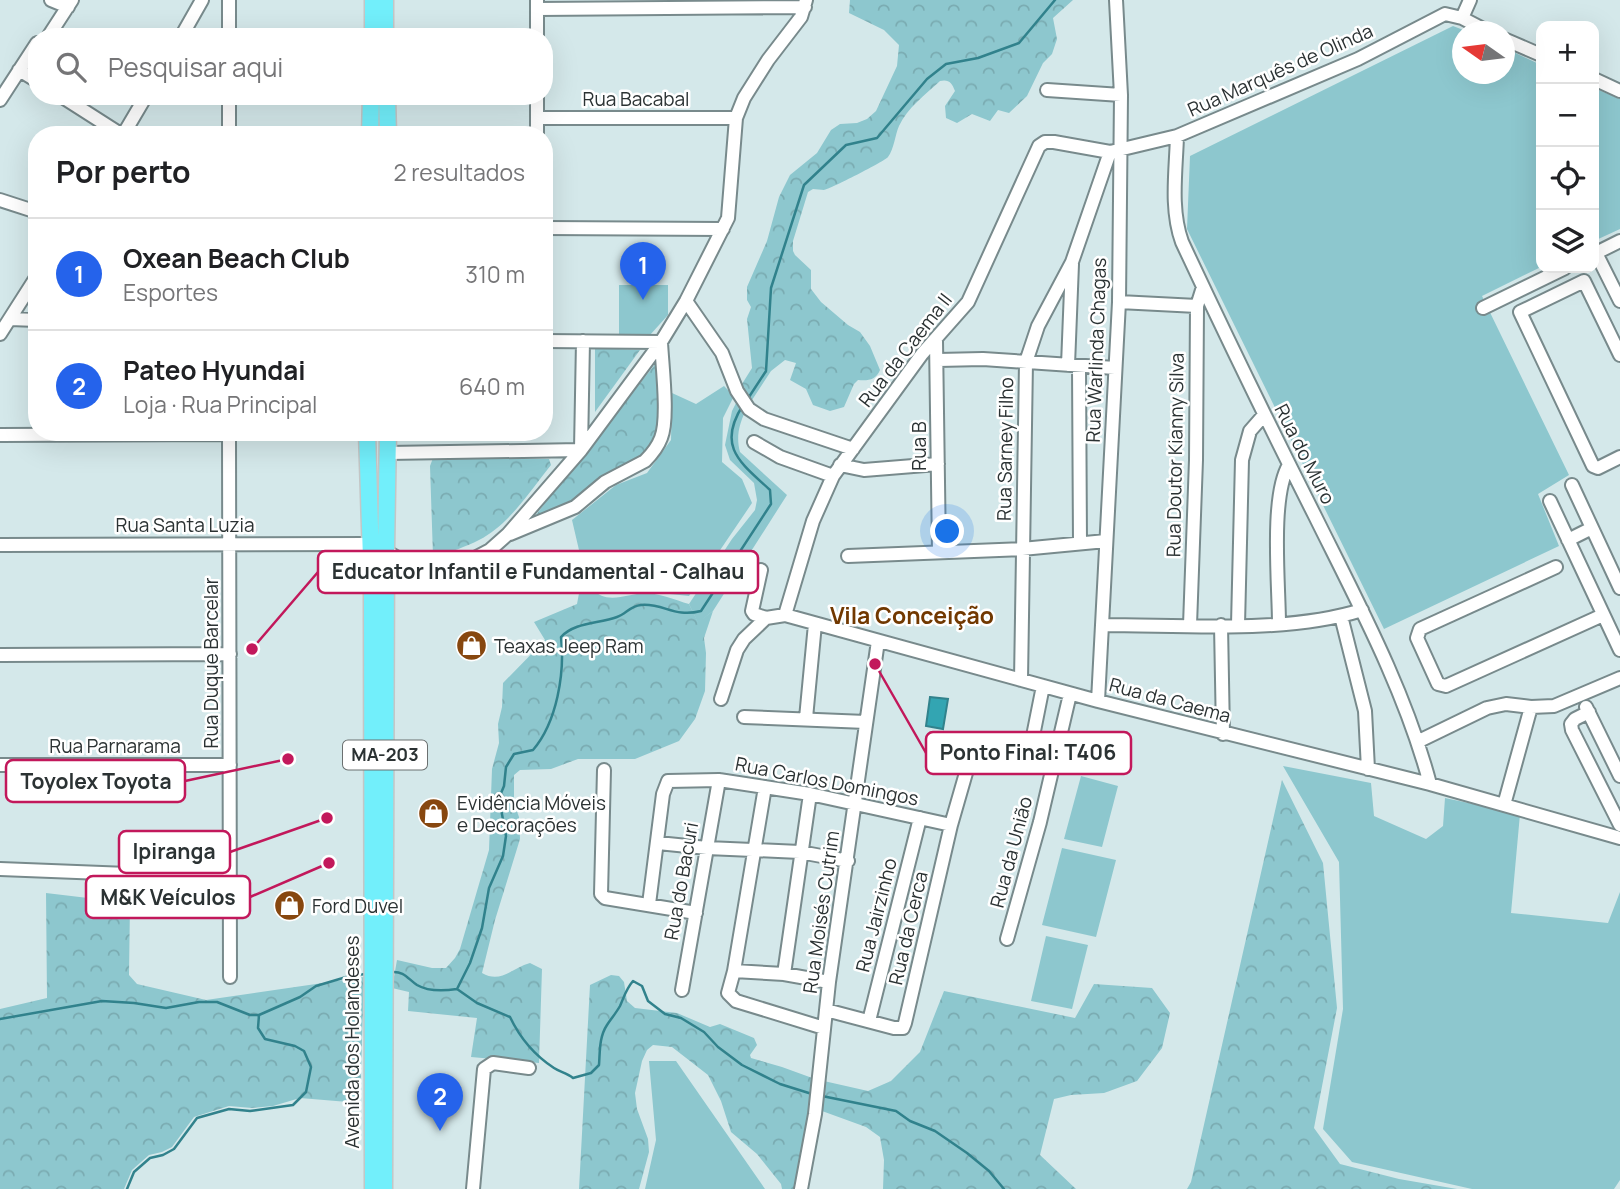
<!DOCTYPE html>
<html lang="pt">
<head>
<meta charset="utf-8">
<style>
  body { margin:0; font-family:Manrope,sans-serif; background:#f2f2f2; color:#202124 }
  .controls { position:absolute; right:21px; top:21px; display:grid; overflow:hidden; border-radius:14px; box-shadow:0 7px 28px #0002 }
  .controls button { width:63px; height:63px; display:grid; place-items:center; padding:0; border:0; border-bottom:2px solid #e0e0e0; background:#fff; color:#202124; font:35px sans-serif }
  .compass { position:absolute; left:1452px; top:21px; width:63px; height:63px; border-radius:50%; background:#fff; box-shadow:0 7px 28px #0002; rotate:284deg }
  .you { position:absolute; left:948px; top:532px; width:24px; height:24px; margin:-18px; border:5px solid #fff; border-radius:50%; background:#1a73e8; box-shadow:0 0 0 10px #1a73e833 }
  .badge { display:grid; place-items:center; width:46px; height:46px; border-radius:50%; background:#2563eb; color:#fff; font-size:23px; font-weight:700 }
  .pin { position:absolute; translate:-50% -58px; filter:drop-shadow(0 2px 4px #0008) }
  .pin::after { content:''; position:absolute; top:37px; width:24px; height:21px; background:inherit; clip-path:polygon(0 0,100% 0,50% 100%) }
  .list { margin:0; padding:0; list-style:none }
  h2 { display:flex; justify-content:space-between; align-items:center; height:91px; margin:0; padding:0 28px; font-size:30px }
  h2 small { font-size:23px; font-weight:400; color:#757577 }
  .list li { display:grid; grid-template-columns:46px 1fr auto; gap:21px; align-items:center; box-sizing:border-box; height:112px; padding:0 28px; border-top:2px solid #e0e0e0 }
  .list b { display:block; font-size:26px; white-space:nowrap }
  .list p { margin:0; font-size:23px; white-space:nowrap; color:#757577 }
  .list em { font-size:23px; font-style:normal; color:#757577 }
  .icon { flex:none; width:38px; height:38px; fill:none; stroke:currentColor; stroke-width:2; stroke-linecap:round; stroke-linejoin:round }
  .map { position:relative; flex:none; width:1620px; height:1189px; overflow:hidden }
  .search { position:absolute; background:#fff; box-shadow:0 7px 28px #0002; left:28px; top:28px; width:525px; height:77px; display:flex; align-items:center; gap:18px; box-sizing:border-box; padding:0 24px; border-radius:28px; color:#757577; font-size:26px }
  .panel { position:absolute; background:#fff; box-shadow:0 7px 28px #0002; left:28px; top:126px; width:525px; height:315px; border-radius:28px }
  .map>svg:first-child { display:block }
</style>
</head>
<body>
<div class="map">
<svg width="1620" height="1189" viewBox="0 0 1620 1189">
  <defs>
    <pattern id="forest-crowns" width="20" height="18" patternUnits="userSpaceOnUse" patternTransform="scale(1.75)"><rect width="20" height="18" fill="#8dc7ce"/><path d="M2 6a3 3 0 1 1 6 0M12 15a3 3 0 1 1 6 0" fill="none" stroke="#7aabb1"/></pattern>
  </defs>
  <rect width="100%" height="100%" fill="#d4e8ea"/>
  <path fill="#8dc7ce" d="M1453 26 1466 31 1462 32V74H1504L1505 48 1541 65V267L1482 296 1569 475 1538 494 1559 546 1384 629 1187 229 1190 156Z
    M1594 88 1620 99V229L1594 241Z
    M619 285H668V315L650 335H619Z
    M724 386 734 396 723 418 722 462 742 479 752 503 689 596 612 588 582 563 572 520 616 485 647 473 671 440 672 393 696 404Z
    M737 401 745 412C739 425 736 437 740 452L787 495 713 611 698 623 689 604 732 539 755 510 757 500 754 483 730 460 725 445 732 411Z
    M1283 766 1371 783 1374 816 1426 839 1443 826 1445 798 1520 814 1511 913 1608 923 1620 892V1180L1614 1189H1472L1352 1162 1323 1129 1343 1009 1339 862Z
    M1081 776 1118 786 1102 847 1064 839Z
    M1062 848 1116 860 1096 937 1042 925Z
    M1046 936 1088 945 1072 1009 1031 1001Z
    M649 1061H676L765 1189H645L656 1140Z"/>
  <path fill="url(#forest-crowns)" d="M850 0H1073L1053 18 1057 39 1052 54 1043 63 1027 96 1009 113 998 110 990 121 972 114 957 123 946 118 945 106 955 91C952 83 949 79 940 81 926 94 907 108 899 126 895 135 894 149 888 157 885 161 830 189 824 190 821 190 816 189 813 189L808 192 793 241V251L795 255 811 270V289L821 302 848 325 860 332 870 346 880 370C876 380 868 381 858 380L854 384 844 407 830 411 813 405 806 389 790 380 796 363 785 360 771 371 752 400 742 384 752 368 747 319 751 307 747 300V287L767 241 779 197 790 175 817 153 831 130 840 124 857 123 867 119 876 111 897 66 899 45 884 30 849 13Z
    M595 348 640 350 595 412Z
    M656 363C657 377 663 423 659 434 645 470 565 505 531 521Z
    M433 458 549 459 551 465C529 492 510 524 479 540 466 547 451 551 438 557L433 556 430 466Z
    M583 572C586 577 588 583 591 587 605 606 626 594 645 593 659 593 675 600 689 604L698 622 713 611 704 638 706 653 705 691 695 719 679 741 635 759H578L551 769 520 770 514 775V803L519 817 520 839 495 920 482 973C501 984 512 968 530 963L542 969 539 1063 471 1057 477 1018 408 1011 409 992 392 988 397 960 432 968H446L455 958 460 949 489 850 492 769 499 743 498 724 502 707 503 683 545 640 534 622 577 604Z
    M1282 780 1323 863 1337 1008 1314 1128 1340 1164 1399 1179 1457 1189H1187L1191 1182Z
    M46 893 130 903 129 975 137 984 206 1000 364 977 360 1103 300 1098 273 1106 252 1108 229 1106 194 1117 172 1147 162 1152 149 1155 132 1170 124 1189H0V1009L47 998Z
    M611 975 619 976 624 982 627 1001 635 1008 677 1013 710 1027 720 1024 754 1038 757 1045 750 1055 751 1058 782 1067 815 1079 868 1091 891 1081 920 1052 944 991 1075 1018 1094 984 1152 988 1170 1013 1162 1048 1137 1081 1104 1093 1071 1095 1054 1099 1040 1155 1076 1189H883L884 1160 880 1137 866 1127 811 1107 796 1189H782L781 1184 757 1154 731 1132 721 1101 708 1075 672 1047 653 1045 647 1050 642 1061 635 1093 637 1109 648 1139 649 1152 639 1189H579L590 985Z"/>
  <path fill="#33a5b2" stroke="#31828c" stroke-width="2" d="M930 697 948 699 943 729 926 726Z"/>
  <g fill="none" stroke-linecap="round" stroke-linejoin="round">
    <path stroke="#31828c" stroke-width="2.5" d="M747 400 766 371 771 288 804 185 846 145 877 138 927 79 946 64 978 58 1019 43 1055 0
      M392 972C404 971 408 979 417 985 429 992 444 991 457 989L470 963 482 928 489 888 503 856 506 836 499 798 504 786 506 767 514 754 533 750C557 722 565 673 561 637 575 622 598 624 617 617 626 614 630 606 641 605 664 603 674 618 701 611L771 504 770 490C741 463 716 447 743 405
      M457 989 477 1003 510 1017C520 1038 534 1055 554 1068 560 1072 567 1073 573 1078L591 1073 599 1065C600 1052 599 1037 607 1025 611 1019 616 1013 620 1006 624 997 626 989 633 981L642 986 648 1001 665 1014 681 1018 704 1032 718 1047 742 1065 780 1084 812 1094
      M0 1019 102 1001 134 1003 166 1008 199 1002H217L250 1015H259L300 997 316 986 353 975 368 974
      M822 1096 896 1111 910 1121 935 1131 967 1153 989 1171 1004 1189
      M127 1189 134 1172 150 1158 163 1155 174 1149 197 1118 229 1109 250 1111 293 1105 306 1092 311 1067 304 1051 295 1046 265 1039 258 1028 259 1015"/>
    <defs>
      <path id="minor" d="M51 0 68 7
        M229 0V37
        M537 0V37
        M537 9 805 7
        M1462 18 1470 0
        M48 37 72 0
        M181 37 202 0
        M1504 39 1541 55
        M19 70 37 81
        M1594 79 1620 91
        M1047 90 1121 95
        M61 96 122 135
        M229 96V135
        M537 96V135
        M0 100 37 43
        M537 118H736
        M123 135 146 96
        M1177 136C1176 171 1170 209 1182 242 1225 334 1269 425 1315 516 1358 603 1405 690 1430 784
        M0 200 37 212
        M544 228 723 229
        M1596 253 1620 301
        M1594 254 1620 241
        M686 301 722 353 737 391 749 409 764 419 853 449
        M1119 302 1197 306
        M1483 308 1565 268
        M10 319 37 320
        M0 334 37 276
        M544 341 661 342
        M936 341 939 552
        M1620 355 1584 281 1520 312 1593 466 1598 468 1620 457
        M938 360 983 359 1115 368
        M1068 365 1072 264
        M1079 367 1080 543
        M229 432 230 977
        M0 435 229 434
        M754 442 780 457 833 476
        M581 449 583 341
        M388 453 581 450
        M840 465 864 470 938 464
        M1572 485 1620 588
        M1550 501 1620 650
        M510 534 575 507 605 482 645 461C651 455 658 446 661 438 669 419 662 364 661 342
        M1568 540 1592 528
        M0 545 371 544
        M386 551 411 566 438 569
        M848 556 1022 549 1106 541
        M1556 567 1420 629 1417 638 1438 684 1446 686 1603 615
        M761 570 752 611 754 614 766 618 785 615 1098 701 1430 784 1620 838
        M385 589 469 561 490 550 508 534 581 450 661 342 686 301 728 218 736 118 744 98 768 60 801 17 806 0
        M785 615 813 521 833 476 922 354 968 302 1039 146 1045 142H1054L1110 152 1177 136 1358 59 1445 14 1462 18 1489 32
        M1341 616 1365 711 1368 769
        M1279 624C1279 585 1270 496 1289 465
        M1103 625C1184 625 1285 634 1362 610
        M1190 625 1196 460 1197 306 1203 287
        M1221 625 1223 734
        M1238 625 1242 460 1250 431 1264 415
        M0 655 230 654
        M1021 680 1026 362 1038 326 1072 262 1110 152
        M721 699 737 650 744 639 766 618
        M1098 701 1119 302 1121 95 1116 0
        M1586 707 1620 776
        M1589 712 1575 719 1571 724 1572 730 1620 825
        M744 717 866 722
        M806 718 815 624
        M1419 741 1487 708 1506 704 1531 707 1554 706 1620 678
        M1029 756 1043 686
        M0 765H230
        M604 770 601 894 605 898 696 913
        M765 787 734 971 728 993 736 1001 824 1028
        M1504 805 1531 707
        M658 843 707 848 800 852 848 861
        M0 869 230 878
        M649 904 663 794 668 781 719 780 810 794 951 825
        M1007 939 1040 822 1070 694
        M734 971 784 974 829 982
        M784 974 810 794
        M682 990 719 780
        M826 1010 894 1028H903L905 1023 951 825 970 759
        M869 1021 920 818
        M473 1189 484 1069 493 1063 529 1068
        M801 1189 815 1114 829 982 878 641"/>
      <path id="major" d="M373 0V37
        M385 0V37
        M387 96 388 135
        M370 135 371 96
        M367 432 372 591 373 1189
        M384 1189 386 551 388 432"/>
    </defs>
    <use href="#minor" stroke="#788a8c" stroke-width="16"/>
    <use href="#major" stroke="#c4c6c6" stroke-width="19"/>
    <use href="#minor" stroke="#fff" stroke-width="12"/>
    <use href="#major" stroke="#72effb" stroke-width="16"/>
  </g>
  <defs>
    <symbol id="shop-disc" viewBox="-11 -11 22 22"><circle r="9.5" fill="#87470f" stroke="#fff"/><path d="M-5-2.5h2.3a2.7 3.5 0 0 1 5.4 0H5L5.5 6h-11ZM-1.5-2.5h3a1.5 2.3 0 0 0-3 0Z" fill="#fff"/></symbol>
  </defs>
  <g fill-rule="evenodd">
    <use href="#shop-disc" x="454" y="628" width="35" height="35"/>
    <use href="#shop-disc" x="416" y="796" width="35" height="35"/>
    <use href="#shop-disc" x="272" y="888" width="35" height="35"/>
  </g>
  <g text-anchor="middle" stroke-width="5" stroke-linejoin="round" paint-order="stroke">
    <rect fill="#fff" stroke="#6b7070" stroke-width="2" x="343" y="740.5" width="84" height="29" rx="5"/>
    <g font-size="18" font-weight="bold" fill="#2b3233">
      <text x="385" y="761">MA-203</text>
    </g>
    <g font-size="19" fill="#2b3233" stroke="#fff">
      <text transform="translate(1280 70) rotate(-24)" y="7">Rua Marquês de Olinda</text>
      <text x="636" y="106">Rua Bacabal</text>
      <text transform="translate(905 350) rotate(-52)" y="7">Rua da Caema II</text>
      <text transform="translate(1096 350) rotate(-88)" y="7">Rua Warlinda Chagas</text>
      <text transform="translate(919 446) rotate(-90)" y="7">Rua B</text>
      <text transform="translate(1005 449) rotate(-89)" y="7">Rua Sarney Filho</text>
      <text transform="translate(1305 454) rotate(63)" y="7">Rua do Muro</text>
      <text transform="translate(1175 455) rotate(-89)" y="7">Rua Doutor Kianny Silva</text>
      <text x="185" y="532">Rua Santa Luzia</text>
      <text transform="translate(211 663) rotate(-90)" y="7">Rua Duque Barcelar</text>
      <text transform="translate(1170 700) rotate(15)" y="7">Rua da Caema</text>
      <text x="115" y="753">Rua Parnarama</text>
      <text transform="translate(827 781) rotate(11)" y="7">Rua Carlos Domingos</text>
      <text transform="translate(1011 852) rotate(-75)" y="7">Rua da União</text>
      <text transform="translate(681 881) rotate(-80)" y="7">Rua do Bacuri</text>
      <text transform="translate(821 912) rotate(-82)" y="7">Rua Moisés Cutrim</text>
      <text transform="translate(876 915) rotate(-76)" y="7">Rua Jairzinho</text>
      <text transform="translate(908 928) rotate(-77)" y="7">Rua da Cerca</text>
      <text transform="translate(352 1042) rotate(-90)" y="7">Avenida dos Holandeses</text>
    </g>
    <g font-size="19" fill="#2b3233" stroke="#fff" text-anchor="start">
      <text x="494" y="653">Teaxas Jeep Ram</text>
      <text x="457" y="810">Evidência Móveis<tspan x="457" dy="22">e Decorações</tspan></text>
      <text x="312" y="913">Ford Duvel</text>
    </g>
    <g font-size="23" font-weight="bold" fill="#713800" stroke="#fff">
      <text x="912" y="624">Vila Conceição</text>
    </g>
  </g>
  <path fill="none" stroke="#c2185b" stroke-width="2.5" d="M252 649L318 572M875 664L926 753M288 759L185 781M327 818L230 852M329 863L250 897"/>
  <g fill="#c2185b" stroke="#fff" stroke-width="2.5">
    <circle cx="252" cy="649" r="7"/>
    <circle cx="875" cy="664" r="7"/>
    <circle cx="288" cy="759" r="7"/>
    <circle cx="327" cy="818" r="7"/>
    <circle cx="329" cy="863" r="7"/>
  </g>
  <g fill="#fff" stroke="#c2185b" stroke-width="2.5">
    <rect x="318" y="551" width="440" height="42" rx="7"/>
    <rect x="926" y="732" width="205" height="42" rx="7"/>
    <rect x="6" y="760" width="179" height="42" rx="7"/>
    <rect x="119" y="831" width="111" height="42" rx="7"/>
    <rect x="86" y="876" width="164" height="42" rx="7"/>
  </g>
  <g font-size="21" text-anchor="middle" font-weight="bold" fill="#2b3233">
    <text x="538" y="579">Educator Infantil e Fundamental - Calhau</text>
    <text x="1028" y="760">Ponto Final: T406</text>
    <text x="96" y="789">Toyolex Toyota</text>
    <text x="174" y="859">Ipiranga</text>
    <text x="168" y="905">M&amp;K Veículos</text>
  </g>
</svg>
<div class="controls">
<button>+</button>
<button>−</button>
<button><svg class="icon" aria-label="locate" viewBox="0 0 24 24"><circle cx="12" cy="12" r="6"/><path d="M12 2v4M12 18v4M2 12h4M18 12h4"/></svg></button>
<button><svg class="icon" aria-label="layers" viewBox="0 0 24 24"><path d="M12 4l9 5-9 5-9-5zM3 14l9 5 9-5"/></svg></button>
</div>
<svg class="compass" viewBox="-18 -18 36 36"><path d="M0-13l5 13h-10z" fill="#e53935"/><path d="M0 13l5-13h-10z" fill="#757577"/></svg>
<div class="you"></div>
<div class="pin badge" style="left:643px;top:300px">1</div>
<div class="pin badge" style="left:440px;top:1131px">2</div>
<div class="search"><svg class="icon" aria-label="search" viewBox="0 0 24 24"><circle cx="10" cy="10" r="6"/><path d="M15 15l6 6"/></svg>Pesquisar aqui</div>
<section class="panel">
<h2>Por perto<small>2 resultados</small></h2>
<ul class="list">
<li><span class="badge">1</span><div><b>Oxean Beach Club</b><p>Esportes</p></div><em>310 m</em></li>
<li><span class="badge">2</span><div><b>Pateo Hyundai</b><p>Loja · Rua Principal</p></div><em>640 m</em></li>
</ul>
</section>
</div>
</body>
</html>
